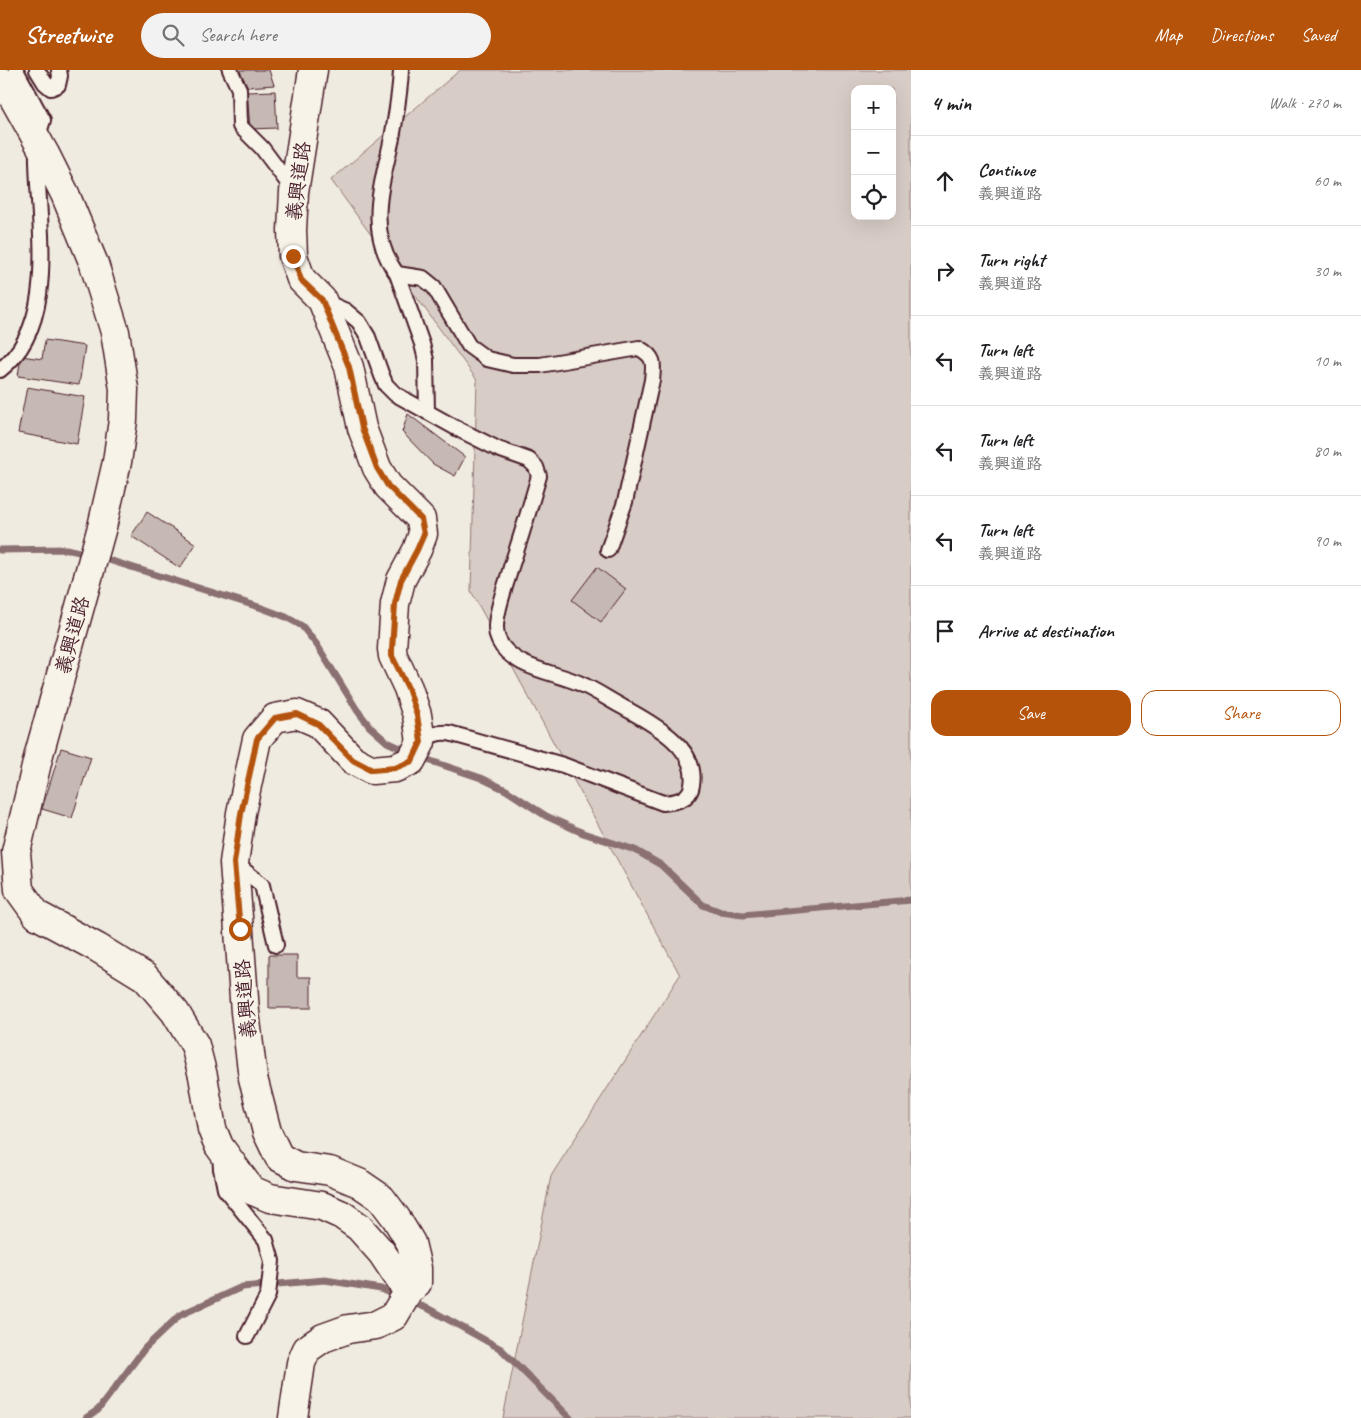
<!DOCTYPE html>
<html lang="en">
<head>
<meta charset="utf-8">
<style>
  body { margin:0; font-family:Caveat,"LXGW WenKai TC",sans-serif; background:#f2f2f2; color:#202124 }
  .controls { position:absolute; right:15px; top:15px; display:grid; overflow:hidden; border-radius:10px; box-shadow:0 5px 20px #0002 }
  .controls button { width:45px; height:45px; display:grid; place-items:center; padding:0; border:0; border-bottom:1px solid #e0e0e0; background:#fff; color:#202124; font:25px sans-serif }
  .stop { position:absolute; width:15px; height:15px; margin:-11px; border:4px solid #b45309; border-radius:50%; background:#fff }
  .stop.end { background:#b45309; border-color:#fff; box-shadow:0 1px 5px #0008 }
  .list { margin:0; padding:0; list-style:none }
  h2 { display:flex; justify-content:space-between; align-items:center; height:65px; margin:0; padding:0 20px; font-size:21px }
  h2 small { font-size:16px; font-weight:400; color:#757577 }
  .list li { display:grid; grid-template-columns:32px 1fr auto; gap:15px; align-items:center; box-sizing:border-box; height:90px; padding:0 20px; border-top:1px solid #e0e0e0 }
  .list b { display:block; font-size:19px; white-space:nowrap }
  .list p { margin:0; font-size:16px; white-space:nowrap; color:#757577 }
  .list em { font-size:16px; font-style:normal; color:#757577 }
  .actions { display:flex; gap:10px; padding:15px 20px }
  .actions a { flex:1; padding:11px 0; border:1px solid #b45309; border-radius:15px; text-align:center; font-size:18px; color:#b45309 }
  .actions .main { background:#b45309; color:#fff }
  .icon { flex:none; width:28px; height:28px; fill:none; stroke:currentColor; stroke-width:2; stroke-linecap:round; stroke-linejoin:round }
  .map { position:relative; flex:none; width:911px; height:1348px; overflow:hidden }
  header { display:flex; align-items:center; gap:30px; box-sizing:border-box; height:70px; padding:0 25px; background:#b45309; color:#fff }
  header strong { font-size:24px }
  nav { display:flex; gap:28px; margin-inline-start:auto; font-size:18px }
  .search { width:350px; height:45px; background:#f2f2f2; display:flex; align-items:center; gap:12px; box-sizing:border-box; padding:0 18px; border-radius:28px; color:#757577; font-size:19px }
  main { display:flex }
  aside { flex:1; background:#fff }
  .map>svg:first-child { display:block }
</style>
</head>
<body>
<header>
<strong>Streetwise</strong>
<div class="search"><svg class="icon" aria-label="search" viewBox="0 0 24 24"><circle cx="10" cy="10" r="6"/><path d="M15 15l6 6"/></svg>Search here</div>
<nav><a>Map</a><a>Directions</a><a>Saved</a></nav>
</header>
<main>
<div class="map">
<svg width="911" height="1348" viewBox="0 0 911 1348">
  <rect width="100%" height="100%" fill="#f0ebe0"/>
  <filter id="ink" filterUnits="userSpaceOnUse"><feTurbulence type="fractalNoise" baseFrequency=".02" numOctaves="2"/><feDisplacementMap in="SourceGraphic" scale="10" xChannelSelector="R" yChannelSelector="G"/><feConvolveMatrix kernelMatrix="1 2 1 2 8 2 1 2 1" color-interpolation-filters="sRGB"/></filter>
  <g filter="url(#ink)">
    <path fill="#d8cdc6" stroke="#917678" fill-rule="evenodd" d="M460 0H911V1348H503L551 1106 680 905 471 521 477 310 331 110ZM855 19H892V146H855Z"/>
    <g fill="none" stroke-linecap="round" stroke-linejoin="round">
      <path stroke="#8b6f72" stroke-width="7" d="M0 480 66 479 88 484
        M99 487 262 538 286 547 302 556 317 575 357 640 370 657 387 672 409 682
        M419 687 481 708 506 720 546 746 583 763 635 780 661 795 703 835 721 842 743 845 911 830
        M408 1231 429 1239 501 1279 570 1348
        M86 1348 98 1340 145 1278 180 1245 242 1217 325 1210 381 1219 398 1226"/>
    </g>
    <path fill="#c6b8b3" stroke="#4a1f2b" d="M239 0H269L274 15 248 17Z
      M275 21 277 58 250 59 247 22Z
      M45 270 85 276 79 315 18 306 21 286 42 289Z
      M27 317 85 327 77 374 18 363Z
      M408 344 465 387 455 406 433 394 402 362Z
      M147 442 196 474 180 498 131 466Z
      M597 497 626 519 601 552 572 530Z
      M61 678 91 687 72 748 42 739Z
      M269 885H297V907H311V938H269Z"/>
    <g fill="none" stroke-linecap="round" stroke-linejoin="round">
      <defs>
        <path id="lane" d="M37 0 45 13 51 18 58 15 60 6 59 0
          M230 0 239 19 240 56 262 78 294 121
          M401 0C400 23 396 46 392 68 382 115 365 161 397 204L423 208 434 217 469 276 487 289 513 295H540L639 278C655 287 654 293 652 310L625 432 608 480
          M397 204 422 274 426 290 427 342
          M323 231 346 241 359 252 368 267 382 306 386 315 395 324 458 359 498 379 529 390 536 397 539 406C530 437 521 467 511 497 506 516 497 536 496 556 496 560 497 567 499 571 512 598 555 602 581 614 595 620 608 629 621 636 649 652 699 676 692 715 690 730 675 732 663 733L563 695 449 663C437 662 431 665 421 672
          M0 300C64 251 34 140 37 72 38 65 41 57 43 50L16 0
          M235 793 262 815 276 875
          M220 1084 221 1099 225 1119 266 1170 272 1191 268 1225 247 1266"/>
        <path id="street" d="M0 11 13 27 45 84 65 124 94 194 115 262 124 319 123 350 117 392 102 457 39 684 16 782 19 820 37 845 98 878 145 907 175 942 195 975 203 1006 212 1059 219 1076 251 1120 270 1128 322 1136 342 1145 359 1157 382 1183 408 1222
          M293 1348 301 1293 307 1279 323 1268 348 1259 376 1255 394 1246 408 1222 417 1213V1198L411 1173 396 1148 381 1128 359 1113 330 1101 296 1096 279 1087 267 1062 253 1008 245 942 234 793 241 743 257 669 275 648 297 644 318 653 353 690 372 700 395 698 411 691 421 672 417 645 408 618 393 586 392 579 395 534 401 510 417 480 423 464 421 449 388 416 377 398 362 358 349 297 322 230 301 209 293 186 292 160 294 122 313 0"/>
      </defs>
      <use href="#lane" stroke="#4a1f2b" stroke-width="18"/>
      <use href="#street" stroke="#4a1f2b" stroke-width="31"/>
      <use href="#lane" stroke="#f7f3e8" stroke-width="14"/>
      <use href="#street" stroke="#f7f3e8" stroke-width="28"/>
    </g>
  </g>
  <g fill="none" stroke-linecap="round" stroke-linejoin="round" filter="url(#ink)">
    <path stroke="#b45309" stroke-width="6" d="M240 859 234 793 241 744 257 669 275 648 297 644 318 654 353 690 372 700 395 698 412 691 421 672 417 645 408 618 392 586V579L395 534 401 510 417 480 424 464 421 449 388 416 377 398 362 358 349 297 322 230 301 210 293 186"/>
  </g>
  <g text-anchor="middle" stroke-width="5" stroke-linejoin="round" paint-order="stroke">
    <g font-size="20" fill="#4a1f2b" stroke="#f7f3e8">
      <text transform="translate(298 111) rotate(-83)" y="7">義興道路</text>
      <text transform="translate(72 565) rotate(-75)" y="7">義興道路</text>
      <text transform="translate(245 929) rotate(-95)" y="7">義興道路</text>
    </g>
  </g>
</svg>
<div class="controls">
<button>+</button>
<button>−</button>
<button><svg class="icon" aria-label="locate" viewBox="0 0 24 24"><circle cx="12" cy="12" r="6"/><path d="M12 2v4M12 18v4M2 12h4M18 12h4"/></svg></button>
</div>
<div class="stop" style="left:240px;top:859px"></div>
<div class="stop end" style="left:293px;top:186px"></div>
</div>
<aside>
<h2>4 min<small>Walk · 270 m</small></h2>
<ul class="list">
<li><svg class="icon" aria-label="ahead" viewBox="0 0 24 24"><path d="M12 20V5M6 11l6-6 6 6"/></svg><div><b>Continue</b><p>義興道路</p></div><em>60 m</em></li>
<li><svg class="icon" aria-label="right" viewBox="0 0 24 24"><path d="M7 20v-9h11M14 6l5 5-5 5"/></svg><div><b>Turn right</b><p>義興道路</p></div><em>30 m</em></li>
<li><svg class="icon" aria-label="left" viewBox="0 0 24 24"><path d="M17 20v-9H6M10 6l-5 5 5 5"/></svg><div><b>Turn left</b><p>義興道路</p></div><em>10 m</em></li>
<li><svg class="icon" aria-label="left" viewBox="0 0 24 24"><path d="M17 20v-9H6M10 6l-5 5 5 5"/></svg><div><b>Turn left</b><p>義興道路</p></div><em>80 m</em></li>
<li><svg class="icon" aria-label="left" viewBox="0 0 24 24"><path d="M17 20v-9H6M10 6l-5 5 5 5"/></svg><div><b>Turn left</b><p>義興道路</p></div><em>90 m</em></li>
<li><svg class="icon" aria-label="arrive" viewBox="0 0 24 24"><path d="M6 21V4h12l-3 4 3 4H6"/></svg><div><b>Arrive at destination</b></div></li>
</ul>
<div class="actions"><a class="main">Save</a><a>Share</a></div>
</aside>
</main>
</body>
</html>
